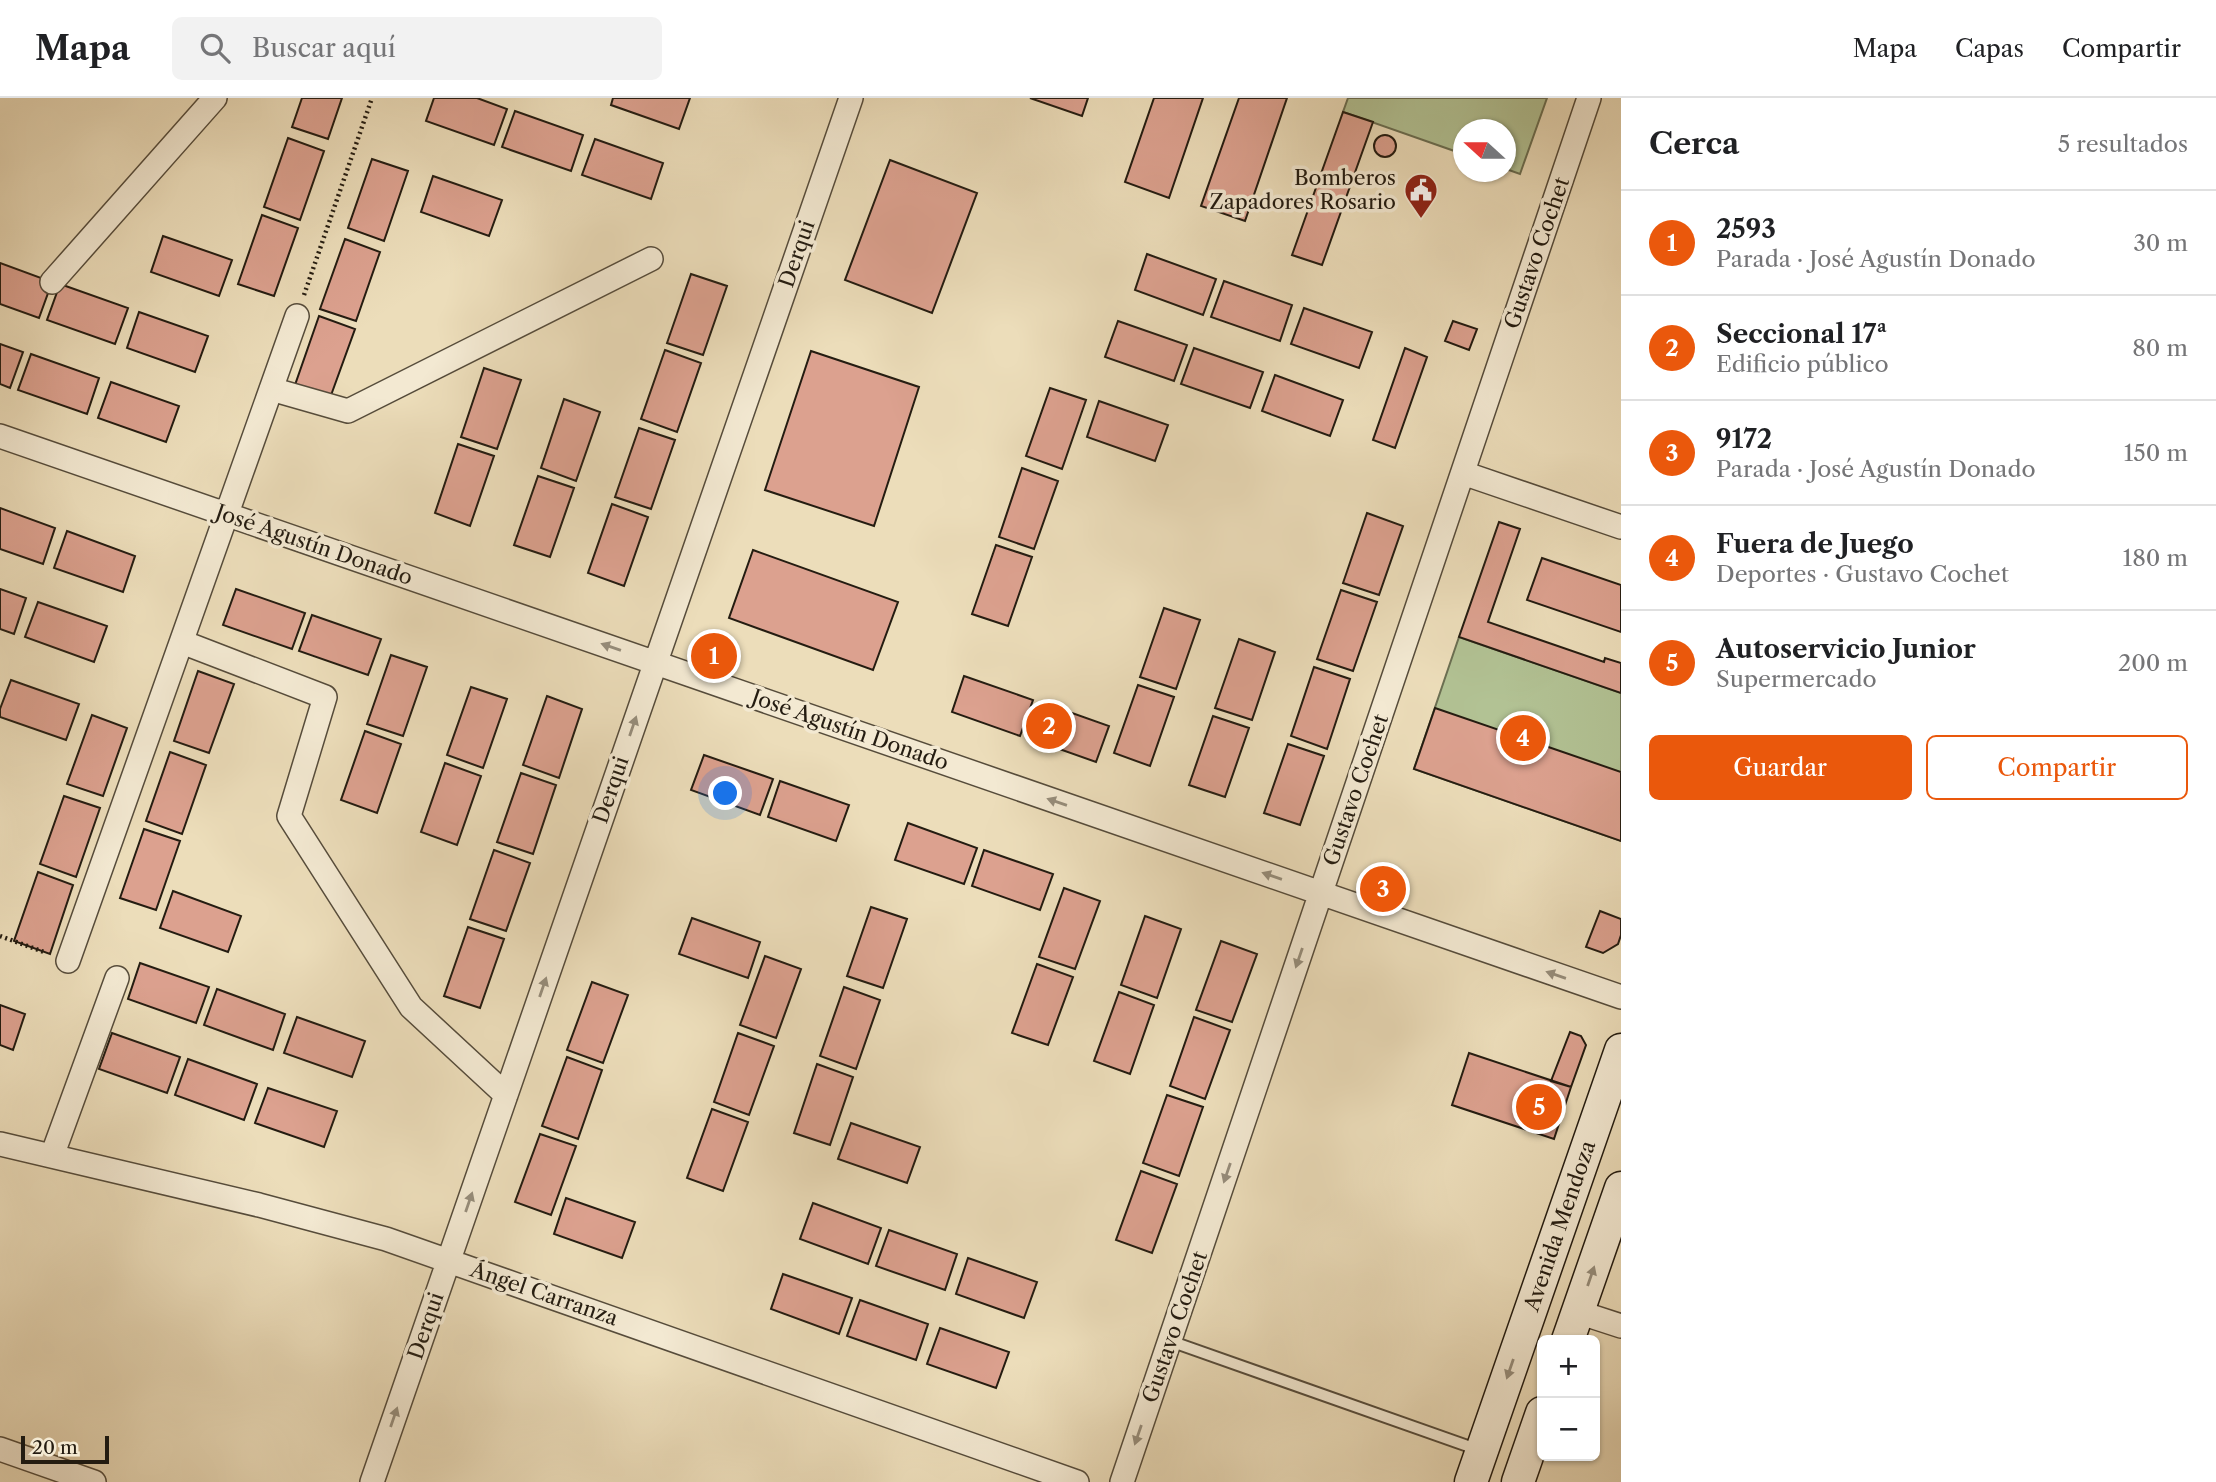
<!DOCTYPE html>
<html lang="es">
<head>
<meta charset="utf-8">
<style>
  body { margin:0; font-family:"Libre Caslon Text",serif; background:#f2f2f2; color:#202124 }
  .controls { position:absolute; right:21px; bottom:21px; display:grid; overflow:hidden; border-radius:10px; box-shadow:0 2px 5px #0004 }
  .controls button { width:63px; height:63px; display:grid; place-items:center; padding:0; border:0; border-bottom:2px solid #e0e0e0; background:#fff; color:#202124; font:35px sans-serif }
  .compass { position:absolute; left:1453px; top:21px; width:63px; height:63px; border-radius:50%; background:#fff; box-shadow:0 2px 5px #0004; rotate:291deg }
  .scale { position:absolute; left:21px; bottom:18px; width:88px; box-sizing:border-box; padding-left:7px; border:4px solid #241c11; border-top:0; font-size:19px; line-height:24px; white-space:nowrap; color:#241c11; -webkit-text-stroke:5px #f3e9d2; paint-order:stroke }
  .you { position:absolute; left:726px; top:696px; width:24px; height:24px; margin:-18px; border:5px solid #fff; border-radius:50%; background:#1a73e8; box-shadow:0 0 0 10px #1a73e833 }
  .badge { display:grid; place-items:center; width:46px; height:46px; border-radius:50%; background:#ea580c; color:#fff; font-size:23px; font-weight:700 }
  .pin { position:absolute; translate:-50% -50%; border:4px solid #fff; box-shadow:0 2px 7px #0006 }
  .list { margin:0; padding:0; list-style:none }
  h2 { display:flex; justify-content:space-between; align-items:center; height:91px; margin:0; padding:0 28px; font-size:30px }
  h2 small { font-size:23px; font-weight:400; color:#757577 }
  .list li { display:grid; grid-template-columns:46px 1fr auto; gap:21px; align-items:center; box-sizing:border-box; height:105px; padding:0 28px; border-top:2px solid #e0e0e0 }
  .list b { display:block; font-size:26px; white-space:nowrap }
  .list p { margin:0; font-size:23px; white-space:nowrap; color:#757577 }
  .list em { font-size:23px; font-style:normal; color:#757577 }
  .actions { display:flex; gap:14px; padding:21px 28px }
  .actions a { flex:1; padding:16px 0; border:2px solid #ea580c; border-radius:10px; text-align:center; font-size:24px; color:#ea580c }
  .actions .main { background:#ea580c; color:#fff }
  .icon { flex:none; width:38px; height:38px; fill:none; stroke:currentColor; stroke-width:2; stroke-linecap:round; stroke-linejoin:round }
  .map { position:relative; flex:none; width:1621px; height:1384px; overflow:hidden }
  header { display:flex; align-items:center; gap:42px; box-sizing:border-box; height:98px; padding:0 35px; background:#fff; border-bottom:2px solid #e0e0e0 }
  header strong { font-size:33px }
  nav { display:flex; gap:38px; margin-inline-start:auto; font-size:24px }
  .search { width:490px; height:63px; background:#f2f2f2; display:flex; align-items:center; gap:18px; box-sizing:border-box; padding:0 24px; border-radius:10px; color:#757577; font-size:26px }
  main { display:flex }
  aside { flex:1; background:#fff }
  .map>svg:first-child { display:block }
</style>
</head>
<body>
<header>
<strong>Mapa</strong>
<div class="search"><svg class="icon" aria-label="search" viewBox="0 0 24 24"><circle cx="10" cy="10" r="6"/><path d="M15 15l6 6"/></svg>Buscar aquí</div>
<nav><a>Mapa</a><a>Capas</a><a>Compartir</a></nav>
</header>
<main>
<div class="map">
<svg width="1621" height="1384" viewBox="0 0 1621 1384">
  <rect width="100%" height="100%" fill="#ecddba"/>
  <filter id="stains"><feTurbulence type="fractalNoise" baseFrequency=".00286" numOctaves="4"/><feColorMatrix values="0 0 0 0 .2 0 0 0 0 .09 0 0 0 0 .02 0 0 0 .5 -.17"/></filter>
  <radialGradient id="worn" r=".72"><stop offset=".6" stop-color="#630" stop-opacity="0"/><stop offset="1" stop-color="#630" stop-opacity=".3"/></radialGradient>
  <path fill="#b2c294" stroke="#6b6f52" stroke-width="2" d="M1348 0H1547L1520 76 1506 71V32H1464L1463 56 1343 14Z
    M1459 539 1621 595V743L1414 671Z"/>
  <path fill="#dca18f" stroke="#241c11" stroke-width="2" d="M302 0H342L328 41 292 29Z
    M434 0H477L507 11 494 47 426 23Z
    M613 0H690L679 31 611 7Z
    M1030 0H1088L1082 18Z
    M1154 0H1203L1169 100 1125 84Z
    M1239 0H1287L1245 123 1201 108Z
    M515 13 583 37 571 73 502 49Z
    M1343 14 1373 24 1322 167 1292 157Z
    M1374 48a11 11 0 1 1 22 0a11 11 0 1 1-22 0Z
    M288 40 324 53 300 122 264 109Z
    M595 41 663 65 651 101 582 77Z
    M372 61 408 73 384 143 348 130Z
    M890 62 977 95 932 215 845 182Z
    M433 78 502 102 489 138 421 114Z
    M262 117 298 130 274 198 238 186Z
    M163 138 232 162 219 198 151 174Z
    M345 141 380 154 356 223 320 211Z
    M1147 156 1216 181 1203 217 1135 192Z
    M0 165 52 184 39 220 0 206Z
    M691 176 727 188 703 257 667 245Z
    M1224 183 1292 207 1280 243 1211 219Z
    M60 186 128 210 115 246 47 222Z
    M1304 210 1372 234 1359 270 1291 246Z
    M139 214 208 238 195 274 127 250Z
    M319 218 355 231 330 300 295 287Z
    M1118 223 1187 247 1174 283 1105 259Z
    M1453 223 1477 231 1469 252 1445 243Z
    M0 246 23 254 10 290 0 286Z
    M1194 250 1263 274 1250 310 1181 286Z
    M1405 250 1427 259 1395 350 1373 342Z
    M665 252 701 265 677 334 641 321Z
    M811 253 919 289 874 428 765 392Z
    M31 256 99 280 87 316 18 292Z
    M484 270 521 282 497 351 461 339Z
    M1275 277 1343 302 1330 338 1262 313Z
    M111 284 179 308 166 344 98 320Z
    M1050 290 1086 302 1062 371 1026 358Z
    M564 301 600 314 576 383 541 370Z
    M1099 303 1168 327 1155 363 1087 339Z
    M639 330 675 342 651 411 615 399Z
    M458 346 494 358 470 428 435 415Z
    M1022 370 1058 383 1034 451 999 439Z
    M538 378 574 390 550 459 514 447Z
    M612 406 648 419 624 488 588 475Z
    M0 410 55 430 43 466 0 451Z
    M1367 415 1403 428 1379 497 1343 485Z
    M1499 424 1520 431 1488 524 1604 564 1605 560 1621 565V595L1459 539Z
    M67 433 135 458 123 494 54 470Z
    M996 447 1032 459 1008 528 972 516Z
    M753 452 898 504 873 572 729 520Z
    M1542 460 1621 487V534L1527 502Z
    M0 491 26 500 14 536 0 531Z
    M236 491 305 515 292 551 223 527Z
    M1341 492 1377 504 1353 573 1317 561Z
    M38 504 107 528 94 564 25 539Z
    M1164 510 1200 522 1176 591 1140 579Z
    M312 517 381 541 368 577 299 553Z
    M1239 541 1275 554 1252 622 1215 610Z
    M391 557 427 569 403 638 367 626Z
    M1314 569 1350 581 1327 651 1291 638Z
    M198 573 234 586 209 655 174 643Z
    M964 578 1033 602 1020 638 952 614Z
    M11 582 79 606 66 642 0 619V611Z
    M1138 587 1174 599 1150 668 1114 655Z
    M471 589 507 601 483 670 447 657Z
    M547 598 582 611 559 680 523 667Z
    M1041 604 1109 628 1096 664 1028 640Z
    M1435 610 1621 674V743L1414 671Z
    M92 617 127 630 103 698 67 686Z
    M1213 618 1249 630 1225 699 1189 687Z
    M365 633 401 646 377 715 341 702Z
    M1288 646 1324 658 1300 727 1264 715Z
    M170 654 206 667 182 736 146 723Z
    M704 657 773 681 760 717 691 692Z
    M445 665 481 678 457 747 421 734Z
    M521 675 556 687 533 756 497 744Z
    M780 683 849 707 836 743 768 719Z
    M64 698 100 710 76 779 40 766Z
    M908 725 977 750 964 786 895 762Z
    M144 731 180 743 156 812 120 800Z
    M494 752 530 765 506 833 470 821Z
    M984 752 1053 776 1040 812 972 788Z
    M38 774 73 787 50 856 14 843Z
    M1064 790 1100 803 1075 871 1039 859Z
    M173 793 241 818 228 854 160 830Z
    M871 809 907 821 883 890 847 878Z
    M1600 813 1621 821V837L1618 846 1603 855 1586 849Z
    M1145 818 1181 831 1157 900 1121 887Z
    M692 820 760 844 748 880 679 856Z
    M468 829 504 841 480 910 444 898Z
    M1221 843 1257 856 1232 924 1196 912Z
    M765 858 801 871 776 940 740 927Z
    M140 865 209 889 196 925 128 901Z
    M1037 866 1073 879 1048 947 1012 935Z
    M592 884 628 897 603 965 567 952Z
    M844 889 880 902 856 971 820 958Z
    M217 891 285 916 273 952 204 927Z
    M1119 894 1154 907 1130 976 1094 963Z
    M0 907 25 916 13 952 0 947Z
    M297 919 365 943 352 979 284 955Z
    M1194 919 1230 932 1205 1001 1170 988Z
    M1570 934 1581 938 1586 947 1571 989 1551 983Z
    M112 935 180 959 167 995 99 971Z
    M738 935 774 948 749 1017 714 1004Z
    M1469 955 1571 989 1554 1041 1452 1007Z
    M567 959 602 972 578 1041 542 1028Z
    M188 961 257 986 244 1022 175 997Z
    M817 966 853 979 830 1047 794 1035Z
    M268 990 337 1013 324 1049 255 1025Z
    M1167 997 1203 1009 1179 1078 1143 1065Z
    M712 1011 748 1024 723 1093 687 1080Z
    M851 1025 920 1049 907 1085 838 1061Z
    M540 1036 576 1048 551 1117 515 1104Z
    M1141 1073 1177 1086 1152 1155 1116 1142Z
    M566 1100 635 1124 622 1160 554 1136Z
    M813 1105 881 1130 868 1166 800 1141Z
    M889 1132 957 1156 945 1192 876 1168Z
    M968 1160 1037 1184 1024 1220 956 1196Z
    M783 1176 852 1200 839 1236 771 1211Z
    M860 1202 928 1226 916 1262 847 1238Z
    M940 1230 1009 1254 996 1290 927 1266Z"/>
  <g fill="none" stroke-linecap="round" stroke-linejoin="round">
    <defs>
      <path id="lane" d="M1170 1243 1479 1352"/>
      <path id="street" d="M52 184 215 0
        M271 291 348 313 651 161
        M0 338 1621 899
        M1463 375 1621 429
        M182 544 325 599 289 718 411 909 506 997
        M68 863 297 218
        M0 1046 259 1107 386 1141 1077 1384
        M52 1058 117 880
        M1578 1214 1621 1228
        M0 1351 94 1384
        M372 1384 851 0
        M1122 1384 1589 0"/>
      <path id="secondary" d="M1568 1242 1621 1090
        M1471 1384 1621 952
        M1518 1384 1542 1315"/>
    </defs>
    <use href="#lane" stroke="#564c3b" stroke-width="14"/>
    <use href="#street" stroke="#564c3b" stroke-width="26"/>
    <use href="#secondary" stroke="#241c11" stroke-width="35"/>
    <path stroke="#241c11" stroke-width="4.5" stroke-dasharray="2 3.5" stroke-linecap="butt" d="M304 197 372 0
      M0 838 44 854"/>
    <use href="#lane" stroke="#f3e9d2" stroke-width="10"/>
    <use href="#street" stroke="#f3e9d2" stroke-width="23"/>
    <use href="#secondary" stroke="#f3e9d2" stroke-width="32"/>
  </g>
  <defs><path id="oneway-solid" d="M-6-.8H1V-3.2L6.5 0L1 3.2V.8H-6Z" transform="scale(1.75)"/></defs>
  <g fill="#968d7b">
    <use href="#oneway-solid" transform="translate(611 549) rotate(-161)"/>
    <use href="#oneway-solid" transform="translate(633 628) rotate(-71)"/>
    <use href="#oneway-solid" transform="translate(1057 704) rotate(-161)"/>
    <use href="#oneway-solid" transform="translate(1272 778) rotate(-161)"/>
    <use href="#oneway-solid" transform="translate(1299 860) rotate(109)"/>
    <use href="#oneway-solid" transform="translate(1556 877) rotate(-161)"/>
    <use href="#oneway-solid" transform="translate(543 889) rotate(-71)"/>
    <use href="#oneway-solid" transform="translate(1227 1075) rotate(109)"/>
    <use href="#oneway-solid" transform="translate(469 1104) rotate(-71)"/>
    <use href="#oneway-solid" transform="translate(1591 1178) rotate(-71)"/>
    <use href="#oneway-solid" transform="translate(1510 1271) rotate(109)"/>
    <use href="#oneway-solid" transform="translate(394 1319) rotate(-71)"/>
    <use href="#oneway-solid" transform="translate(1138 1337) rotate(109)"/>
  </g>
  <defs>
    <symbol id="civic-pin" viewBox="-11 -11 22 30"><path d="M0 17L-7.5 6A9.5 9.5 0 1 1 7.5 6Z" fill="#8f2418" stroke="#f3e9d2"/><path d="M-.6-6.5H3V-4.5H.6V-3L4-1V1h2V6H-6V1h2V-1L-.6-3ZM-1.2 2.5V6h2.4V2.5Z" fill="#fff"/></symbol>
  </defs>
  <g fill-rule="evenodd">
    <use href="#civic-pin" x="1402" y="73" width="38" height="52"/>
  </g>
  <g text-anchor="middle" stroke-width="7" stroke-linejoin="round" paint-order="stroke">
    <g font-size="21" fill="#241c11" stroke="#f3e9d2" text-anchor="end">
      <text x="1396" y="87">Bomberos<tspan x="1396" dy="24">Zapadores Rosario</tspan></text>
    </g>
    <g font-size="21" fill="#241c11" stroke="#f3e9d2">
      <text transform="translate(1537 155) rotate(-71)" y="7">Gustavo Cochet</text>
      <text transform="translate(797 156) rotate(-71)" y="7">Derqui</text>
      <text transform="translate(314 447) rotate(19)" y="7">José Agustín Donado</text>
      <text transform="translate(850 632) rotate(19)" y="7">José Agustín Donado</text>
      <text transform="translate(611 692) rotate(-71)" y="7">Derqui</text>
      <text transform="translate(1356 692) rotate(-71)" y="7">Gustavo Cochet</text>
      <text transform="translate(1560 1128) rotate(-71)" y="7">Avenida Mendoza</text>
      <text transform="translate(544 1196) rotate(19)" y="7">Ángel Carranza</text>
      <text transform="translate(426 1228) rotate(-71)" y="7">Derqui</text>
      <text transform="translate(1175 1229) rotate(-71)" y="7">Gustavo Cochet</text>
    </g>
  </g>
  <rect width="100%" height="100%" filter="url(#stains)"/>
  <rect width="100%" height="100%" fill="url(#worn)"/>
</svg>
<div class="controls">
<button>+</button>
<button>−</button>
</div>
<svg class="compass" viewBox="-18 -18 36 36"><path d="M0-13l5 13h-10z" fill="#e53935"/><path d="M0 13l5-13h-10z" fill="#757577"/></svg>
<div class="scale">20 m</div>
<div class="you"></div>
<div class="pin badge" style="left:714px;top:558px">1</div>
<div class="pin badge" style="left:1049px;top:628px">2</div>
<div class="pin badge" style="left:1383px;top:791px">3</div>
<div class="pin badge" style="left:1523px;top:640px">4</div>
<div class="pin badge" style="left:1539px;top:1009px">5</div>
</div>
<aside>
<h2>Cerca<small>5 resultados</small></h2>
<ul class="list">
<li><span class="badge">1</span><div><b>2593</b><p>Parada · José Agustín Donado</p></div><em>30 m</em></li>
<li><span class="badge">2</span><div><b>Seccional 17ª</b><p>Edificio público</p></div><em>80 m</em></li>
<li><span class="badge">3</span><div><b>9172</b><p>Parada · José Agustín Donado</p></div><em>150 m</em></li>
<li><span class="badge">4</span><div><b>Fuera de Juego</b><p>Deportes · Gustavo Cochet</p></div><em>180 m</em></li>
<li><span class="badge">5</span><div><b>Autoservicio Junior</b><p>Supermercado</p></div><em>200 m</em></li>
</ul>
<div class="actions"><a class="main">Guardar</a><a>Compartir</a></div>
</aside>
</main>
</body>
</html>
